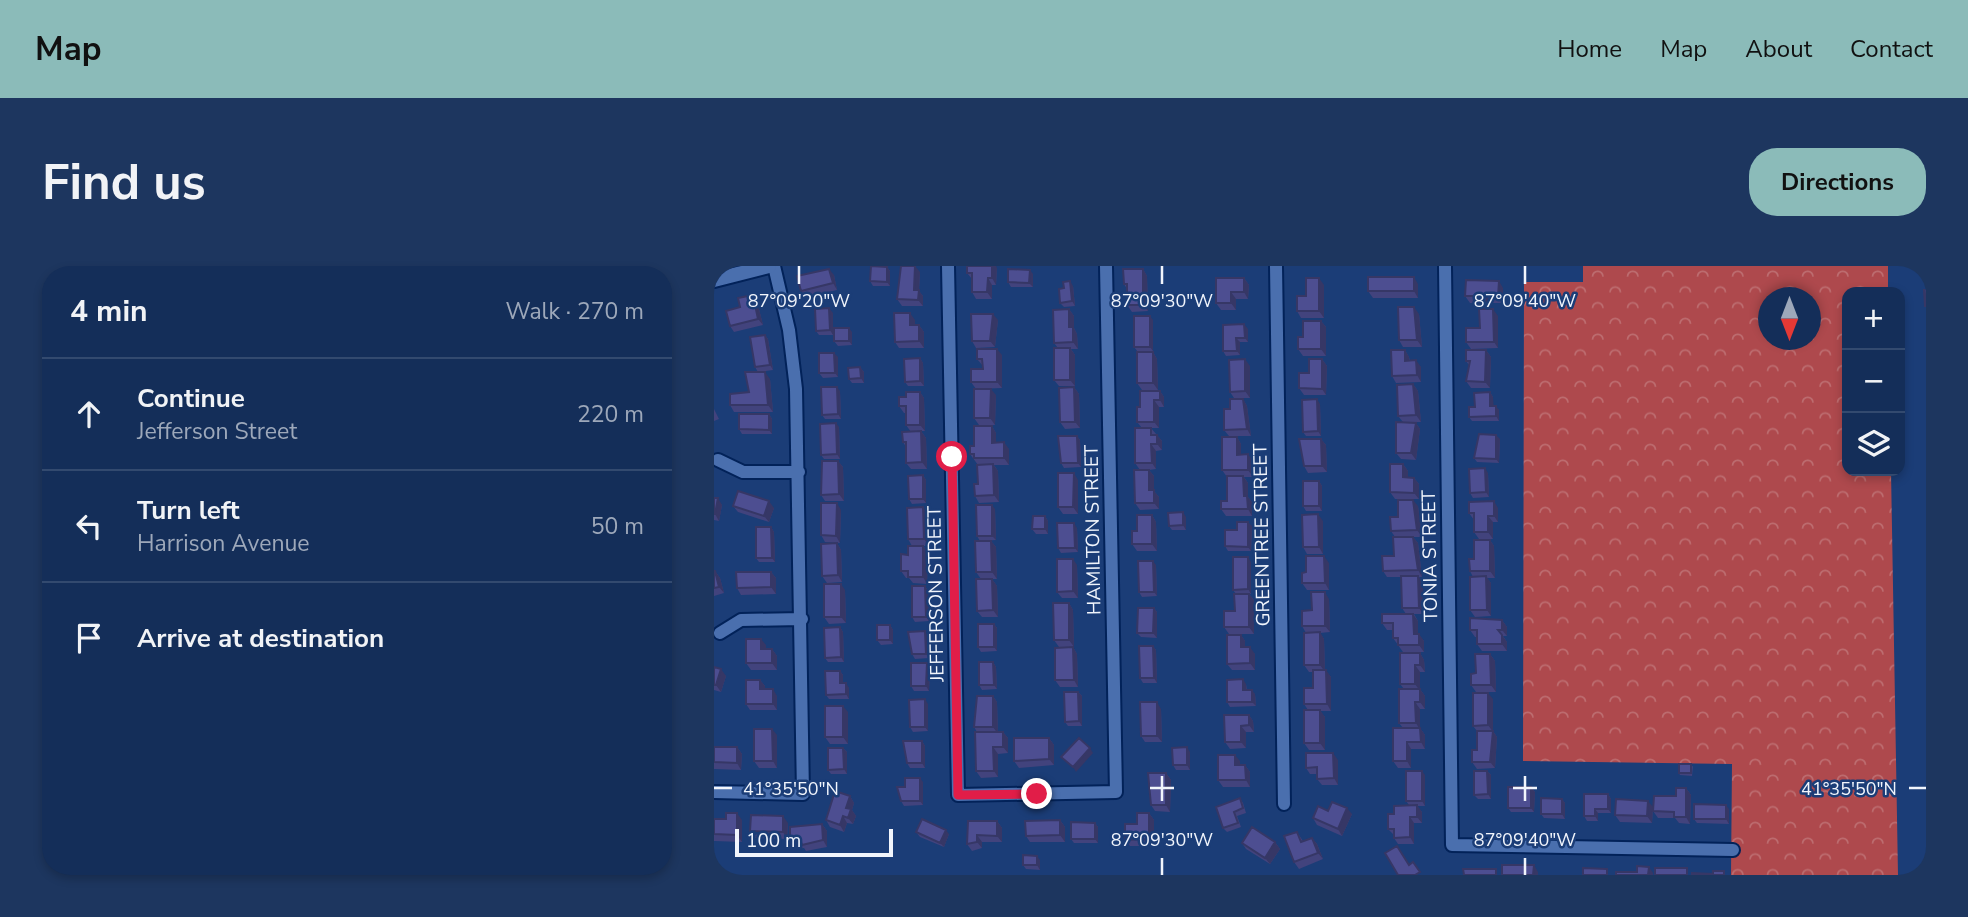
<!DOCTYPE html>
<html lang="en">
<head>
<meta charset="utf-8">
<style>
  body { margin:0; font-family:"Nunito Sans",sans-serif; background:#1d365f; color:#f1f3f6 }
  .controls { position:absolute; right:21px; top:21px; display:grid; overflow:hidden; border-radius:14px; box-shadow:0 4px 10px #0003 }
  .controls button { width:63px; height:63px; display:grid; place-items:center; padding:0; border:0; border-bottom:2px solid #334a6f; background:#142e59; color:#f1f3f6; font:35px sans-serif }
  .compass { position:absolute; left:1044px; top:21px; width:63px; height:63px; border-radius:50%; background:#142e59; box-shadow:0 4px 10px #0003; rotate:180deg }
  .scale { position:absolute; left:21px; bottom:18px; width:158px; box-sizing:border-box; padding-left:7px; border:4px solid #f1f5fc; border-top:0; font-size:19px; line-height:24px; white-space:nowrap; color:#f1f5fc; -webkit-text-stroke:5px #1b3d77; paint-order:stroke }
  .stop { position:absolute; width:21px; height:21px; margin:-16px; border:5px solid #e11d48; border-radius:50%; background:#fff }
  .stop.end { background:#e11d48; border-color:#fff; box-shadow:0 2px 7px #0008 }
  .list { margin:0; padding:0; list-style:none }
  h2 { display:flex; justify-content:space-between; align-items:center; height:91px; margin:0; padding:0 28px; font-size:30px }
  h2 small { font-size:23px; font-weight:400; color:#9da8ba }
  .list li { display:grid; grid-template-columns:46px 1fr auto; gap:21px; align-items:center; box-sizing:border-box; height:112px; padding:0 28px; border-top:2px solid #334a6f }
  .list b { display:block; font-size:26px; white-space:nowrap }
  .list p { margin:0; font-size:23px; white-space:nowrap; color:#9da8ba }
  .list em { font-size:23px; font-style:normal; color:#9da8ba }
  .icon { flex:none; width:38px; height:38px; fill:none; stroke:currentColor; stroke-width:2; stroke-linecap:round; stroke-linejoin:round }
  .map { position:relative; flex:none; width:1212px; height:609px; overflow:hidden; border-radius:28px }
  header { display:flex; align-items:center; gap:42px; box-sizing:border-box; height:98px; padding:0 35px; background:#8bbbb9; color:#111 }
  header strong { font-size:33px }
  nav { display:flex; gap:38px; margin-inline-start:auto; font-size:24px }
  .intro { display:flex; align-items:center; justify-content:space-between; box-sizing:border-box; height:168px; padding:0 42px }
  h1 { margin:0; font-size:49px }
  .button { padding:18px 32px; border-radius:28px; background:#8bbbb9; color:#111; font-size:24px; font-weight:700 }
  main { display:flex; gap:42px; padding:0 42px }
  aside { flex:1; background:#142e59; border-radius:28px; box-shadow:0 4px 10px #0003 }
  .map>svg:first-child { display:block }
</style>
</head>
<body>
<header>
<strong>Map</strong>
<nav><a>Home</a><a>Map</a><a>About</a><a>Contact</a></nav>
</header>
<div class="intro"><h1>Find us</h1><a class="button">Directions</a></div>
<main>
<aside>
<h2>4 min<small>Walk · 270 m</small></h2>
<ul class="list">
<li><svg class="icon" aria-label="ahead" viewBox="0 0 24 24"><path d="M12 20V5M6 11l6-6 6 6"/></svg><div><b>Continue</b><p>Jefferson Street</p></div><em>220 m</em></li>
<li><svg class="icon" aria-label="left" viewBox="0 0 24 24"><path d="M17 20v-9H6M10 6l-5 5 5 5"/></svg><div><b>Turn left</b><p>Harrison Avenue</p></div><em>50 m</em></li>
<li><svg class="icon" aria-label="arrive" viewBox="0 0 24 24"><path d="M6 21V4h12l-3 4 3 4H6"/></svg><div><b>Arrive at destination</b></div></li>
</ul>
</aside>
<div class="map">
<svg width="1212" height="609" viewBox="0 0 1212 609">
  <defs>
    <pattern id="forest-crowns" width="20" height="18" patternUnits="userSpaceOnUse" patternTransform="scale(1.75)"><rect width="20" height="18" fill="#ae494d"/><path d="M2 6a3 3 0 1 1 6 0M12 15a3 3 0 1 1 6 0" fill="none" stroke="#bd6d70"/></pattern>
  </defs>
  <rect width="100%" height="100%" fill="#1b3d77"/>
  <path fill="url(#forest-crowns)" fill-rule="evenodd" d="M869 0H1174V26H1133V205H1177L1184 609H1017L1018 498 809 495 810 16H869ZM1055 32H1097V74H1055Z"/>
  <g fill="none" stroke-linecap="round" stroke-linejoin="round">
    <defs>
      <path id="minor" d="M234 0 244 529 402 526 392 0
        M562 0 570 538
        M731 0 738 579 1019 584
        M4 194 29 206H85
        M6 367 27 354 88 353
        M0 526 89 528 82 123 75 64 60 0"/>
      <path id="tertiary" d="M0 14 55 0"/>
    </defs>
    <use href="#minor" stroke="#022259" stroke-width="16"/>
    <use href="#tertiary" stroke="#022259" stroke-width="18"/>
    <use href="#minor" stroke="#4a6fae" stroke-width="12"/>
    <use href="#tertiary" stroke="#4a6fae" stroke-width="14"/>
  </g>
  <path fill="#42437d" d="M173 1 176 5V20H159L156 15Z
    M283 2 282 19H278V33H262L258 26V13L253 7Z
    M429 3 433 10 434 45 418 46 413 39V23L410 18Z
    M206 6 205 25 209 30V40H188L183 33Z
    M319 8V21H297L294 16Z
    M120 9 123 24 91 32 87 25Z
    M530 12 535 19 534 33H522V44H507L502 37Z
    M704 18V32H659L654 25Z
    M610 19V52H587L583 45 592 30Z
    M359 20 361 40 350 41 346 37Z
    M789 22V37H777V42H768L764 37H756L751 30Z
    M39 29 43 35 49 59 20 66 16 60 26 41Z
    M355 43 360 50V62L363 68 364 83H357L361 89V120H345L340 114 344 82 340 77Z
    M119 47V69H105L102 65Z
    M705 48 708 81H689L685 74Z
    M784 50V82L757 83 752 76 766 62Z
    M201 54V59H205L210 66V82H185L181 76Z
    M284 54 281 81 262 82 258 75Z
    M439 54V85L424 86 420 81Z
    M607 55 612 61V90H589L584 83 589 71Z
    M509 59 534 63V76H526V89L512 90 509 85Z
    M138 66V79L124 80 120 75Z
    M51 69 54 73 59 104 44 106 41 101Z
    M691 84 695 91 696 95 707 101V116L682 117 678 110Z
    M772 84 777 91 776 122H757L752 115 755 99 752 95Z
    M439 86 443 93 444 124H428L423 117Z
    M288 89V122L262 123 257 116 269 103V100L263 93Z
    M124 91V111L109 112 105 107Z
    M206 92 209 97 210 120H194L191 116Z
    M608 93 613 100 612 129H590L585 122 595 107Z
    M536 100V132H520L516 126Z
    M146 101 150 106V117H138L135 113Z
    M56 113 59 146H20L16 139Z
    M699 118 704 125 707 156H689L684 150Z
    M360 121 365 128 366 162 351 163 346 156Z
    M126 125 127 153H111L108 149Z
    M446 125 450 131V141H445V162H437L448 175V184L442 185V203L435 204 440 210V225L445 231V243L426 244 421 237 426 204 421 197 428 162 423 156 426 141Z
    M206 126 210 132 211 165H207L212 172 213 203H197L192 197V181L189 176 197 166 192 159V147H190L185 140 192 131Z
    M776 126 779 131V140L785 144V155H758L755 151 761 141Z
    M282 129 281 159H265L260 152Z
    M529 133 533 140 537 170H515L510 164 516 143Z
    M606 138 607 170H592L589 166Z
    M0 143 5 153 0 155Z
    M55 148 58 153V168H28L25 163Z
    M702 157 706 163 702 194 687 193 682 187Z
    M278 160 282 167V177L295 183V199H280L284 205 285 236 265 237 261 230 264 218V199L256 188 260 180Z
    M125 161 126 193H110L107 189Z
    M363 170 366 174 367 201 350 202 347 197Z
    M523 171 527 178V189L539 195V211H530L534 217V231L538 236V250H512L507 243 513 235V211L508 204Z
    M607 173 612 179 613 206 594 207 590 200Z
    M786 173 785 197 763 196 760 192Z
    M124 195 129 201 130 235H111L107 229Z
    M689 198 694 205V211L700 212 705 218V233H681L676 226Z
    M774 207 775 231 759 232 756 227Z
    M209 209 212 214V237L198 238 195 233Z
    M364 214V248H349L344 241Z
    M605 215 608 220V245H592L589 240Z
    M0 232 8 239 5 255 0 254Z
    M19 240 60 242 55 256 24 246Z
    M704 240 708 271H699L704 277 708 311H705L709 316V348H700L704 355V368L710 375V386H689L679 372V364H673L668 357 692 348 688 342 687 311H673L669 305 680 290 681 271 677 265 684 251Z
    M784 242V256H779V273H765L760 266V254L755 247Z
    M281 243 282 274 266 275 263 270Z
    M127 244 126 277 111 276 107 269Z
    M214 248 215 280H209L214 286 213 318 199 317 195 312H192L187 305 198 280 194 273Z
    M438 249 442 256 443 285H423L418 278 423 265Z
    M331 250 334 255V268H322L318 263Z
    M472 251V264H458L455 260Z
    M609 255V288H593L589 281Z
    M538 260 537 285H514L511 280 523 264Z
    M57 261 60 266 61 296H45L42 292Z
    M363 262 364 286 347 287 344 282Z
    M776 274 780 280 781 312H773L777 317V350L761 351 756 344 759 311 756 305 760 293Z
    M277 275 282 281 283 313H267L262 306Z
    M123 277 127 284 128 316 113 317 108 310Z
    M537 296V328H535L540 334V368H515L510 361 521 345 522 328 519 324Z
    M615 297V324H593L588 317 592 306Z
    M363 299 364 332H348L343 326Z
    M442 299 443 330 428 331 425 326Z
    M0 305H1L6 312 10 327 0 330Z
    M57 306 62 312V328L27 329 23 322Z
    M278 313 283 320 284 351H268L263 345Z
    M211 320 214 325 215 355 201 356 198 351Z
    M131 324 132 357 115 358 110 351Z
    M615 333 616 366 606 367 610 373 611 404 617 411V445H606L611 451V484H595L590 477 594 444 590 438 599 422V406H595L590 399 592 367 588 360Z
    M355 337 359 344 360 381H345L340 374Z
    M440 342 443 346V372L427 371 423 367Z
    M788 354 793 361V370H789L793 376V385H768L763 378V371H761L756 364Z
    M280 358 283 362V385L267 386 264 381Z
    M176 359 179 364V378L167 379 163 374Z
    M126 361 129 366 130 396H114L111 392Z
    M527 369 531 375V381L541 388V404H518L513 398Z
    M214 370 215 392 201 393 198 388Z
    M52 379V383H58L63 390V404H37L32 397Z
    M439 380 442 384 443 417H429L426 412Z
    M359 381 363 388 364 421H346L341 414Z
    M706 387 710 394 711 406H706V423L711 430V443H706V462L711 469V483H697V502H684L679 495 689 462 685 457 690 423 686 418Z
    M776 388 781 395 782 426H762L757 419 762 407Z
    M279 396 282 401 283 423 268 424 265 419Z
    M0 401 12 410 7 426 0 424Z
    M216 402 215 425H200L197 420Z
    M126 405 129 409V417L135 422V433H115L112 429Z
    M46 414 51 420V423L63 430V444H36L32 438Z
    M532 418 533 424 541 428 542 440 516 441 513 436Z
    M364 426 368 430V460H354L351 456Z
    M279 430 283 436 284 466H289L294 472V487L284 488V511L267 512 262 505 263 466 260 461Z
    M779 433V465L783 471 781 502 763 503 758 496 763 484V465L759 460Z
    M214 438V465L199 466 196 461Z
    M447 443 448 476H431L427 470Z
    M134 446V478H116L111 471Z
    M535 449 539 455 540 466H532V482L516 483 511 476Z
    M63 469V502H45L40 495Z
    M335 472 340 479V499L305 502 300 495Z
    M208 475 211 480V502H196L193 497Z
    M0 481H23L28 488 27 504 0 503Z
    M129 482 133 486V508H117L114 504Z
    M476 486V504H462L459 499Z
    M624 494V519H608L603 513V508H596L592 502Z
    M526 495V499H531L536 506V521H509L504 514Z
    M979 500 978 510 966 509 965 507Z
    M773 505 777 509V533H764L760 529Z
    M452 507 457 514 456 546 441 545 437 539Z
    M711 509V540H703L708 546V557H700V578H684L680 572V569L674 563 680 548 695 539 692 535Z
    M209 516V539L190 540 187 535 191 521Z
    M817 521 821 526 820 546H797L794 542Z
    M972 522 977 529 976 558 965 557 961 552H944L939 545Z
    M894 528 897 533V547H884V555H873L870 550Z
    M136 530 140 537 138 544 142 550 139 558 133 557 130 566 116 561 112 554Z
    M526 532 529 537 532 547 523 550 527 561 513 566 509 562Z
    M848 533 851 537V553L830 552 827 548Z
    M939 541 938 557 906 556 901 549Z
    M1015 543V558L983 557 980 553Z
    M614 545 638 548 628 570 603 559 599 552Z
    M435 547 440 554V580H416L411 574 423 558Z
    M0 553 28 554V576L0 575Z
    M346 554 351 561V576H316L312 570Z
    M254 555H283L288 562V576H268V582L258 585 253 578Z
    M74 557 73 573 41 572 36 565Z
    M381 557 384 561V577H360L357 573Z
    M108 558 113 565V581L92 585 90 582 81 583 76 576Z
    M202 566 235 568 230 581 206 571Z
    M583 566 589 575 598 572 603 578 609 593 585 603 580 596Z
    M561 576 566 583 556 598 532 583 528 577Z
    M326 594V604L312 603 309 599Z"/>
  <path fill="#363766" d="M201 0 206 6 205 25 209 30V40L204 34 200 24Z
    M278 0H282L283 2 282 19 278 12Z
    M173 1 176 5V20L173 16Z
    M115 3 120 9 123 24 119 17Z
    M429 3 433 10 434 45 429 39Z
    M316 4 319 8V21L315 17Z
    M700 11 704 18V32L700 25Z
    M274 12 278 19V33L273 26Z
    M530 12 535 19 534 33 530 26Z
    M605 12 610 19V52L605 45Z
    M356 15 359 20 361 40 358 35Z
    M785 15 789 22V37L784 31Z
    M517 26 522 33V44L517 37Z
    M39 29 43 35 49 59 44 53Z
    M773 30 777 37V42L772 36Z
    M700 41 705 48 708 81 703 74Z
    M115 42 119 47V69L116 64Z
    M355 43 360 50V62L363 68 364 83 359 76 355 61Z
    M779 43 784 50V82L780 76Z
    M196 47 201 54V66L196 59Z
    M279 48 284 54 281 81 276 75Z
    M436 50 439 54V85L436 81Z
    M607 55 612 61V90L607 83Z
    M530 58 534 63V76L531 72Z
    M205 59 210 66V82L205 75Z
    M135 62 138 66V79L135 75Z
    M51 69 54 73 59 104 56 99Z
    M522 72 526 76V89L523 85Z
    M356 82 361 89V120L356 114Z
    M283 83 288 89V122L283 116Z
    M691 84 695 91 696 102 691 95Z
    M772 84 777 91 776 122 771 116Z
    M439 86 443 93 444 124 439 117Z
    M120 87 124 91V111L121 107Z
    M206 92 209 97 210 120 206 115Z
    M531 93 536 100V132L531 125Z
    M608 93 613 100 612 129 608 123Z
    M702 94 707 101V116L703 109Z
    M146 101 150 106V117L147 112Z
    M51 106 56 113 59 146 54 139Z
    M699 118 704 125 707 156 702 149Z
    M123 121 126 125 127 153 124 148Z
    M360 121 365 128 366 162 361 156Z
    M277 123 282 129 281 159 276 152Z
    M446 125 450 131V141L446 134Z
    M206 126 210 132 211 165 206 159Z
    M776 126 779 131 780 144 776 140Z
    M529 133 533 140 537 170 533 163Z
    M603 133 606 138 607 170 604 165Z
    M440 134 445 141V162L440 156Z
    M782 140 785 144V155L782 150Z
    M55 148 58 153V168L55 164Z
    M122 157 125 161 126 193 123 188Z
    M702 157 706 163 702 194 697 187Z
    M278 160 282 167V183L278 177Z
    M207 165 212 172 213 203 208 196Z
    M443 169 448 175V184L443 178Z
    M782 169 786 173 785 197 782 193Z
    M363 170 366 174 367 201 364 197Z
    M523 171 527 178V195L523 189Z
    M607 173 612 179 613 206 608 200Z
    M290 176 295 183V199L290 192Z
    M437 178 442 185V203L438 197Z
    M534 188 539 195V211L534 204Z
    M124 195 129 201 130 235 125 228Z
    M279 198 284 205 285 236 280 229Z
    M689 198 694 205V218L689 211Z
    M771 202 774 207 775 231 772 226Z
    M435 204 440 210V225L445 231V243L440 237 435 224Z
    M360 207 364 214V248L359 241Z
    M209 209 212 214V237L209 233Z
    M529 210 534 217V231L538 236V250L534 243 530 230Z
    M700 212 705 218V233L700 227Z
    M605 215 608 220V245L605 240Z
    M4 232 8 239 5 255 1 248Z
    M699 234 704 240 708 271 703 264Z
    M55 235 60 242 55 256 50 250Z
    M780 235 784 242V256L780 250Z
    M123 237 127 244 126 277 122 270Z
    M278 239 281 243 282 274 278 270Z
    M209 241 214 248 215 280 210 273Z
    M469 246 472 251V264L469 259Z
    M604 248 609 255V288L605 281Z
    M438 249 442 256 443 285 438 278Z
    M331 250 334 255V268L331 263Z
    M774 250 779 256V273L774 266Z
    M534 256 538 260 537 285 534 281Z
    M360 257 363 262 364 286 361 282Z
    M57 261 60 266 61 296 58 292Z
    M699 271 704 277 708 311 704 304Z
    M776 274 780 280 781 312 776 305Z
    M277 275 282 281 283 313 278 306Z
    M123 277 127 284 128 316 124 309Z
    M209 280 214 286 213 318 209 311Z
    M610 290 615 297V324L611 317Z
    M534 291 537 296V328L534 323Z
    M359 293 363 299 364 332 359 325Z
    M439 295 442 299 443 330 440 326Z
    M1 305 6 312 10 327 5 321Z
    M57 306 62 312V328L57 321Z
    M704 310 709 316V348L705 342Z
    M772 310 777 317V350L773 344Z
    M278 313 283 320 284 351 279 344Z
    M127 318 131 324 132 357 127 351Z
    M211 320 214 325 215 355 212 351Z
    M611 326 615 333 616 366 611 360Z
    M535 328 540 334V368L535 361Z
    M355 337 359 344 360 381 355 374Z
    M440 342 443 346V372L439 367Z
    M699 348 704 355V375L700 368Z
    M788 354 793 361V370L788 364Z
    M280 358 283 362V385L280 381Z
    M176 359 179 364V378L176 374Z
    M126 361 129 366 130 396 127 391Z
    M211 365 214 370 215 392 212 388Z
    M606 366 610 373 611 406 606 399Z
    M705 368 710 375V386L705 379Z
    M527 369 531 375V388L527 381Z
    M788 369 793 376V385L788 378Z
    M47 373 52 379V390L47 383Z
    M439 380 442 384 443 417 440 412Z
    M359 381 363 388 364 421 360 414Z
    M536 381 541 388V404L536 397Z
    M58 383 63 390V404L58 397Z
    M706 387 710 394 711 406 706 399Z
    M776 388 781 395 782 426 777 419Z
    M279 396 282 401 283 423 280 419Z
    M213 397 216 402 215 425 212 420Z
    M701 399 706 406V425L701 418Z
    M7 403 12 410 7 426 2 419Z
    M612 404 617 411V445L613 438Z
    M126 405 129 409V422L126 417Z
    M529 413 532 418 533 428 529 424Z
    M46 414 51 420V430L46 423Z
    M132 417 135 422V433L132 428Z
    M59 423 63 430V444L59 438Z
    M706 423 711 430V443L706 436Z
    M538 424 541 428 542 440 538 436Z
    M364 426 368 430V460L365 455Z
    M774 427 779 433V465L783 471 781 502 776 496 779 466 774 459Z
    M279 430 283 436 284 468 279 461Z
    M211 433 214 438V465L211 461Z
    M443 436 447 443 448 476 443 470Z
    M701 436 706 443V464L702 457Z
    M129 440 134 446V478L129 471Z
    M606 444 611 451V484L606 477Z
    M535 449 539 455 540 466 535 459Z
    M527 460 532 466V482L527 476Z
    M706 462 711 469V483L707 476Z
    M58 463 63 469V502L59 495Z
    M289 466 294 472V487L289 481Z
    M335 472 340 479V499L335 493Z
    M208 475 211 480V502L208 497Z
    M693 476 697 483V502L693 495Z
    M23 481 28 488 27 504 23 497Z
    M279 481 284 488V511L280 505Z
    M473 481 476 486V504L473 499Z
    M129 482 133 486V508L130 503Z
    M376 482 379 487 362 506 359 501Z
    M619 487 624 494V519L620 512Z
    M521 489 526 495V506L521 499Z
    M531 499 536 506V521L532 514Z
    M708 505 711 509V540L708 535Z
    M773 505 777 509V533L774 528Z
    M452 507 457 514 456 546 452 539Z
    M206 512 209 516V539L206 535Z
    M817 521 821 526 820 546 817 542Z
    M972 522 977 529 976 558 972 551Z
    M894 528 897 533V547L894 543Z
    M136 530 140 537 138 544 142 550 139 558 134 552 132 542Z
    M848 533 851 537V553L848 548Z
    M934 535 939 541 938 557 933 550Z
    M703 539 708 546V557L703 551Z
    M1012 539 1015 543V558L1012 553Z
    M633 542 638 548 628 570 624 563Z
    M881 543 884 547V555L881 550Z
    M23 547 28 554V576L23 569Z
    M435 547 440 554V580L435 573Z
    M69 550 74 557 73 573 69 566Z
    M129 550 133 557 130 566 126 559Z
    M696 551 700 557V578L696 571Z
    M346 554 351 561V576L346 569Z
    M283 555 288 562V576L283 570Z
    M381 557 384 561V577L381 573Z
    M108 558 113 565V581L109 574Z
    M232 564 235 568 230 581 226 577Z
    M263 569 268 576V582L263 576Z
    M598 572 603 578 609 593 604 587Z
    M561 576 566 583 556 598 551 592Z
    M323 590 326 594V604L323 599Z
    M820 599 824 606V609H819Z
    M935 601 939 607V609H934Z"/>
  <path fill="#4d4e91" stroke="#363766" stroke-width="2" d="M157 0 173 1V16L156 15Z
    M187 0H201L200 24H205L204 34 183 33Z
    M253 0H278V12H274L273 26H258V7H253Z
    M115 3 119 17 87 25 83 10Z
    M294 3 316 4 315 17 294 16Z
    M409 3H429V39H413V18H410Z
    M654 11H700V25H654Z
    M502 12H530V26H517V37H502Z
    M592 12H605V45H583V30H592Z
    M752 14 785 15 784 31 773 30 772 36 763 35V30H751Z
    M356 15 358 35 346 37 345 23 350 22 349 16Z
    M1210 24H1212V40H1211Z
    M39 29 44 53 16 60 12 45 26 41 24 32Z
    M684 41H700L703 74H685Z
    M115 42 116 64 102 65 101 43Z
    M355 43V61H359V76L340 77 339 44Z
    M765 43H779L780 76H752V62H766Z
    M180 47H196V59H205V75L181 76Z
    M257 48H279L276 75H258Z
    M420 50H436V81H420Z
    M589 55H607V83H584V71H589Z
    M530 58 531 72H522L523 85H509V59Z
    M120 62H135V75H120Z
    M51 69 56 99 41 101 36 71Z
    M340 82H356V114H340Z
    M263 83H283V116H257V103H269L268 93H263Z
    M677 84H691V95L702 94 703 109 678 110Z
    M752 84H772L771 116 752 115 756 95H752Z
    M423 86H439V117H423Z
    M105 87H120L121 107H105Z
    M206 92V115L191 116 190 93Z
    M531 93V125L516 126 515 94Z
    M595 93H608V123L585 122V107H595Z
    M146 101 147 112 135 113 134 102Z
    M31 106H51L54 139H16V128L35 126Z
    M699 118 702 149 684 150 683 119Z
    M107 121H123L124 148 108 149Z
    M360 121 361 156H346L345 122Z
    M260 123H277L276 152H260Z
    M426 125H446V134H440V156H423V141H426Z
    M192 126H206V159H192V140H185V131H192Z
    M776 126V140H782V150L755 151V141H761L760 127Z
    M516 133H529L533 163 510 164V143H516Z
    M603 133 604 165 589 166 588 134Z
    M25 148H55V164L25 163Z
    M682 156 702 157 697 187H682Z
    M122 157 123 188 107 189 106 158Z
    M260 160H278V177L290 176V192H260V188H256V180H260Z
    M421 162H437V169H443V178H437L438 197H421Z
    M207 165 208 196 192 197V176H189L188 166Z
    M765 168 782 169V193L760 192Z
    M344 170H363L364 197H347Z
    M508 171H523V189L534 188V204H508Z
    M585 173H607L608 200H590Z
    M108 195H124L125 228 107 229Z
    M279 198 280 229 261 230 260 218H264L263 199Z
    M676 198H689V211L700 212V227L676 226Z
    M771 202 772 226 756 227 755 203Z
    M420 204H435V224H440V237H421Z
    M344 207H360L359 241H344Z
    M209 209V233H195L194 210Z
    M513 210H529L530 230H533L534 243H507V235H513Z
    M589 215H605V240H589Z
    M24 225 55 235 50 250 19 240Z
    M0 232H4L1 248H0Z
    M684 234H699L703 264 677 265 676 251H684Z
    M780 235V250H774V266H760V247H755V236Z
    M107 237H123L122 270 107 269Z
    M262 239H278V270H263Z
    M209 241 210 273H194L193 242Z
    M469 246V259L455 260 454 247Z
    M604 248 605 281H589L588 249Z
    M423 249H438V278H418V265H423Z
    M319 250H331V263H318Z
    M523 256H534V281L511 280V264H523Z
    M343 257H360L361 282H344Z
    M42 261H57L58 292H42Z
    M679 271H699L704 304 669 305 668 290H680Z
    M760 274H776V305H756L755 293H760Z
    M261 275H277L278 306H262Z
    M123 277 124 309 108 310 107 278Z
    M194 280H209V311H194V305H187V288L194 289Z
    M592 290H610L611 317H588V307L592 306Z
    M519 291H534V323L519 324Z
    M343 293H359V325L343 326Z
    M424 295H439L440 326H425Z
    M0 305H1L5 321 0 322Z
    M22 306H57V321L23 322Z
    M687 310H704L705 342H688Z
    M772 310 773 344H756V311Z
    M262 313H278L279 344 263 345Z
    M110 318H127V351H110Z
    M198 320H211L212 351H198Z
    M597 326H611V360H588V345L598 344Z
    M520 328H535V361H510V345H521Z
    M339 337H355V374H340Z
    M424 342H440L439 367H423Z
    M668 348H699L700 368H705V379H684V372H679V357H668Z
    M756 352 788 354V364H784L788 369V378H763V364H756Z
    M264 358H280V381H264Z
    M163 359H176V374H163Z
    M126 361 127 391 111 392 110 362Z
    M211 365 212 388H198L194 366Z
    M606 366V399H590V367Z
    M513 369H527V381H536V397L513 398Z
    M32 373H47V383H58V397H32Z
    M425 380H439L440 412H426Z
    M359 381 360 414H341V382Z
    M686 387H706V399H701V418H686Z
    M761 388H776L777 419H757V408L762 407Z
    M265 396H279L280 419H265Z
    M197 397H213L212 420H197Z
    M0 401 7 403 2 419H0Z
    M599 404H612L613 438H590V422H599Z
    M111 405H126V417H132V428L112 429Z
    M529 413V424H538V436H513V414Z
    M32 414H46V423H59V438H32Z
    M685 423H706V436H701L702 457H685Z
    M350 426H364L365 455 351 456Z
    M759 427H774V459L759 460Z
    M263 430H279V461H260Z
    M211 433V461H196L195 434Z
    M426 436H443V470H427Z
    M111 440H129V471H111Z
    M590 444H606V477H590Z
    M510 449H535V459L527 460V476H511Z
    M679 462H706L707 476H693V495H679Z
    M40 463H58L59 495H40Z
    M763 465H779L776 496H758V484H763Z
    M261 466H289V481H279L280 505H262Z
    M300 472H335V493L300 495Z
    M365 472 376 482 359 501 347 491Z
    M189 475H208V497H193Z
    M0 481H23V497L0 496Z
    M473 481V499H459L458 482Z
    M114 482H129L130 503 114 504Z
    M592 487H619L620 512 603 513V501L592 502Z
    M504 489H521V499H531L532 514H504Z
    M965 498H977V507H965Z
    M692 505H708V535H692Z
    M760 505H773L774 528 760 529Z
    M434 507H452V539H437Z
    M191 512H206V535H187L183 521H191Z
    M794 521H817V542H794Z
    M962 522H972V551H960V546L939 545 940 530H962Z
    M121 525 136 530 132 542 137 543 134 552 129 550 126 559 112 554Z
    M870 528H894V543H881V550H870Z
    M526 532 529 542 520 546 524 557 509 562 502 541Z
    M827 532 848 533V548H827Z
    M902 533 934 535 933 550 901 549Z
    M618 536 633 542 624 563 599 552 604 540 614 545Z
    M980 538 1012 539V553H980Z
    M703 539V551H696V571L680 572V563H674V548H680V540Z
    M12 547H23V569L0 568V553H12Z
    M423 547H435V573L411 574V558H423Z
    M37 549 69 550V566L36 565Z
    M208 553 232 564 226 577 202 566Z
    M346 554V569L312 570 311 555Z
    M254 555H283V570L263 569V576L253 578Z
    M357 556 381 557V573H357Z
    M108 558 109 574 88 579 87 576H76V561Z
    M538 561 561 576 551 592 528 577Z
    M583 566 587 576 598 572 604 587 580 596 570 570Z
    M683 580 695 599 699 596 706 606 701 609H684L671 587Z
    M309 589 323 590V599H309Z
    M788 599H820L819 609H788Z
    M923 600 935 601 934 609H902V606H923Z
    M869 602 893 603V609H869Z
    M941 602H973V609H941Z
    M749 603H782V609H750Z
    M999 605H1010V609H978V607L999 608Z"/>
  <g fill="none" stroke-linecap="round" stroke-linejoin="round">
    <path stroke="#e11d48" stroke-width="9" d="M238 191 244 529 323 528"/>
  </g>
  <path fill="none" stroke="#f1f5fc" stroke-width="2.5" d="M85 0V18M448 0V18M811 0V18M448 510V535M811 510V535M0 522H18M436 522H460M799 522H823M1195 522H1212M448 592V609M811 592V609"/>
  <g text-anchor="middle" stroke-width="5" stroke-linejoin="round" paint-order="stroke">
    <g font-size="19" fill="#f1f5fc" stroke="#1b3d77">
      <text transform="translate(378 264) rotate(-91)" y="7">HAMILTON STREET</text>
      <text transform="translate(547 269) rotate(-91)" y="7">GREENTREE STREET</text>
      <text transform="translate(715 290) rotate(-91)" y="7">TONIA STREET</text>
      <text transform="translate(221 328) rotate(-91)" y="7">JEFFERSON STREET</text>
    </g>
  </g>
  <g font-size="18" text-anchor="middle" fill="#f1f5fc" stroke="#1b3d77" stroke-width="5" stroke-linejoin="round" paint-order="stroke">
    <text x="85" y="41">87°09'20"W</text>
    <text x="448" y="41">87°09'30"W</text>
    <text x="811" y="41">87°09'40"W</text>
    <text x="1135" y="529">41°35'50"N</text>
    <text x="77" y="529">41°35'50"N</text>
    <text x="448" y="580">87°09'30"W</text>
    <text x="811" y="580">87°09'40"W</text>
  </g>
</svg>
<div class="controls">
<button>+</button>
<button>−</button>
<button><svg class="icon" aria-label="layers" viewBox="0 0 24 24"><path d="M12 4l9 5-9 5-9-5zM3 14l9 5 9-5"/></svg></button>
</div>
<svg class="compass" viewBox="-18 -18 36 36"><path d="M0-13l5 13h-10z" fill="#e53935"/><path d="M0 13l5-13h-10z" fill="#9da8ba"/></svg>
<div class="scale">100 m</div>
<div class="stop" style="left:238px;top:191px"></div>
<div class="stop end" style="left:323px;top:528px"></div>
</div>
</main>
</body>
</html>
